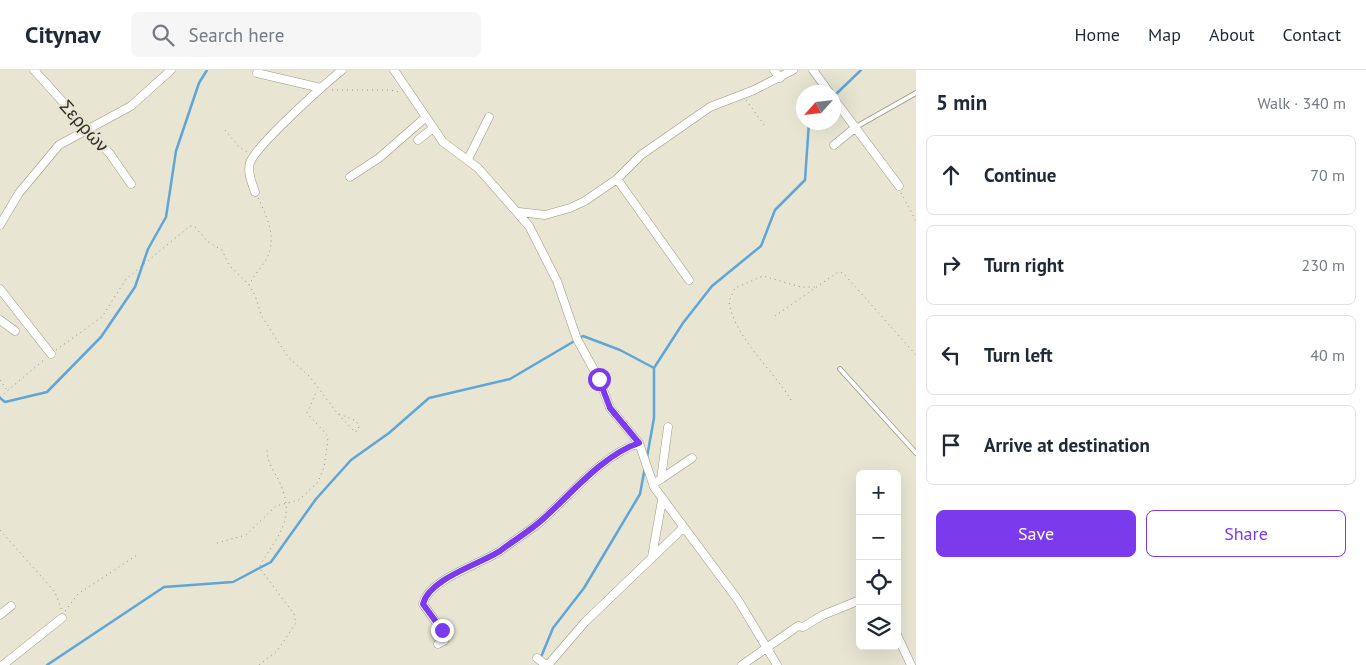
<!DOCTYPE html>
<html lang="en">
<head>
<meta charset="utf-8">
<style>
  body { margin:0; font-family:"PT Sans",sans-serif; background:#f6f6f7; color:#1f2937 }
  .controls { position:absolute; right:15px; bottom:15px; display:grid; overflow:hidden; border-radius:8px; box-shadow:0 5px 20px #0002 }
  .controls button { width:45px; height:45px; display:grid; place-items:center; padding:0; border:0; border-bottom:1px solid #e0e1e3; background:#fff; color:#1f2937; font:25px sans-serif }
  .compass { position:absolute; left:796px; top:15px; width:45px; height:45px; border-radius:50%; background:#fff; box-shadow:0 5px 20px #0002; rotate:243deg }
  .stop { position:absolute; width:15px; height:15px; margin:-11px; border:4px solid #7c3aed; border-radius:50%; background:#fff }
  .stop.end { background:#7c3aed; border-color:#fff; box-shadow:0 1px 5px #0008 }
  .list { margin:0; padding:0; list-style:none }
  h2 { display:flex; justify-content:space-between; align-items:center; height:65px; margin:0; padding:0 20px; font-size:21px }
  h2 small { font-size:16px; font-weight:400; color:#747a83 }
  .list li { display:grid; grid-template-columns:32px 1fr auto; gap:15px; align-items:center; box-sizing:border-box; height:80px; margin:0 10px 10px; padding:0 10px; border:1px solid #e0e1e3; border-radius:8px }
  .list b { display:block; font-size:19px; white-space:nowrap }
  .list em { font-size:16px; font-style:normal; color:#747a83 }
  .actions { display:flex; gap:10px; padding:15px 20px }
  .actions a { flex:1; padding:11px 0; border:1px solid #7c3aed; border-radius:8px; text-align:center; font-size:18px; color:#7c3aed }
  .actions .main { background:#7c3aed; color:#fff }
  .icon { flex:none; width:28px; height:28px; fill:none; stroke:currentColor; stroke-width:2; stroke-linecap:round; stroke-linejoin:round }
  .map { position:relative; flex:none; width:916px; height:595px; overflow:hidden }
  header { display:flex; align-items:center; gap:30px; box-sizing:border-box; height:70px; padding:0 25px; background:#fff; border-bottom:1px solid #e0e1e3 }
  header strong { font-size:24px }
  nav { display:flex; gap:28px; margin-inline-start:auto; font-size:18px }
  .search { width:350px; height:45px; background:#f6f6f7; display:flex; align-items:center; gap:12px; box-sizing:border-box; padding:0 18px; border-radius:8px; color:#747a83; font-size:19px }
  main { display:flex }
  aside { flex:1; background:#fff }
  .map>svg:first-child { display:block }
</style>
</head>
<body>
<header>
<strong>Citynav</strong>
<div class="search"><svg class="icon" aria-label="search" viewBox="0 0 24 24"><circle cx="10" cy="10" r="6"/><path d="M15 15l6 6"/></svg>Search here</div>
<nav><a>Home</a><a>Map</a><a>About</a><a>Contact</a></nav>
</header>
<main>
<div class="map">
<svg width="916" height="595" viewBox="0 0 916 595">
  <rect width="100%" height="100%" fill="#e8e6d3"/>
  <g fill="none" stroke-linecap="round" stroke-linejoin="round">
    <path stroke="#60a5d6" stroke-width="2.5" d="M834 26 861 0
      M0 328 5 332 47 322 101 267 135 217 148 179 166 147 176 81 199 13 207 0
      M647 387 654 348V298L683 253 712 216 761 176 775 140 805 110 809 52
      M541 587 553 558 584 518 640 424 645 397
      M47 595 164 517 233 512 271 492 316 429 351 390 389 363 429 328 510 309 583 266 620 280 654 298"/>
    <defs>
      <path id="service" d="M856 57 916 23
        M840 299 916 383"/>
      <path id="minor" d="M34 0 110 84 131 114
        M394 0 443 72 478 98 529 156 557 211 577 269 599 309 610 338 639 373 654 417 738 530 777 595
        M774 0 780 8
        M813 0 829 22
        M257 3 321 18
        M834 29 899 116
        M418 70 432 59
        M834 75 856 57
        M468 89 489 47
        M350 107 379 88 426 47
        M617 109 689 210
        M255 122C252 113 247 102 250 93 255 76 325 14 342 0
        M519 142 545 145 570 138 585 131 617 109 641 85 710 37 754 20 793 0
        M0 155 19 123 59 75 131 36 171 0
        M0 219 51 284
        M0 250 15 261
        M661 409 692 388
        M653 414 661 409 668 357
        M652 487 662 430
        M0 545 11 536
        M897 565 911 595
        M438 574 444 571 446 566 423 534C429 509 479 495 500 481 513 471 528 462 540 452 569 427 602 385 639 373
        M537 588 546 595
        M3 595 62 548
        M548 595 585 552 683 458
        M742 595 798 556 803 557 823 545 860 530"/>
    </defs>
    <use href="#service" stroke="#999684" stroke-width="5.5"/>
    <use href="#minor" stroke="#999684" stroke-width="9"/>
    <path stroke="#929183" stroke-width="1" stroke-dasharray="1 4" stroke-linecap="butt" d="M332 20H389L400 22
      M746 30 765 56
      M225 60 239 77 247 82
      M901 123 916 151
      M258 128C267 146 277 168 267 188 262 197 254 205 249 215L255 225 261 245 288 287 310 307 337 343 356 351 359 356 358 360 355 362 337 343
      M775 246 838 202 843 203 916 285
      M56 280 102 247 126 209 190 156 195 157 208 172 222 180 229 195 249 215
      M0 310 7 320
      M0 327 45 289
      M791 330C773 300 733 266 729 231L735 218 763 206 801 217H816
      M0 460 55 522 62 541
      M217 473 246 465 276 436 299 430 318 412 324 397 328 371 327 365 307 343 317 320
      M65 541 78 524 137 485
      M259 595 277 581 296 553 294 544 261 500 260 495C280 463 297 447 278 409 273 400 267 391 267 380"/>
    <use href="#service" stroke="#fff" stroke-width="4"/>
    <use href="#minor" stroke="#fff" stroke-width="8"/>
  </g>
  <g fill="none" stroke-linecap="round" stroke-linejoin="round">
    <path stroke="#7c3aed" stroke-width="6" d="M442 560 423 534C429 509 478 495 500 481 514 470 530 461 543 449 570 425 604 384 639 373L610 338 599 309"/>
  </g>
  <g text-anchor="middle" stroke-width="4.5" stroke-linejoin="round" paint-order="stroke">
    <g font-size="18" fill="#2f2e27" stroke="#e8e6d3">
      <text transform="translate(84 56) rotate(48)" y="6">Σερρών</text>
    </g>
  </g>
</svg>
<div class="controls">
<button>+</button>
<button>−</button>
<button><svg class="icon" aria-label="locate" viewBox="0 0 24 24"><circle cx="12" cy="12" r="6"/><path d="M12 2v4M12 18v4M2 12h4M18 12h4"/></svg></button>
<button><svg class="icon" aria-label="layers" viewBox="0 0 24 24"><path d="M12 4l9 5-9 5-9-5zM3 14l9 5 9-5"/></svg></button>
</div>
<svg class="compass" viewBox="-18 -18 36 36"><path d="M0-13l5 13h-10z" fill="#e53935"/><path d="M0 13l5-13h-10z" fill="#747a83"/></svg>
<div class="stop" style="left:599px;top:309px"></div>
<div class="stop end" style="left:442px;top:560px"></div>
</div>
<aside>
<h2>5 min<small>Walk · 340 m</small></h2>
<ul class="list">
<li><svg class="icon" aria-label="ahead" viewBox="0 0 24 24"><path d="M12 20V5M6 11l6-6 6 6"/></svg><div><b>Continue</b></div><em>70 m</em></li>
<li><svg class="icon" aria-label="right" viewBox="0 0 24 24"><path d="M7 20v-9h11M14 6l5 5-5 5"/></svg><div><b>Turn right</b></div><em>230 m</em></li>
<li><svg class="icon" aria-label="left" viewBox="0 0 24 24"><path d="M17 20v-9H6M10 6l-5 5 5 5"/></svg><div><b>Turn left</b></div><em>40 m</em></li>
<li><svg class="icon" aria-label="arrive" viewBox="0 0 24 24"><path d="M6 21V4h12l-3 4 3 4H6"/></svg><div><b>Arrive at destination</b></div></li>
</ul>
<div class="actions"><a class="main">Save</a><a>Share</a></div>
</aside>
</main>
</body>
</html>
